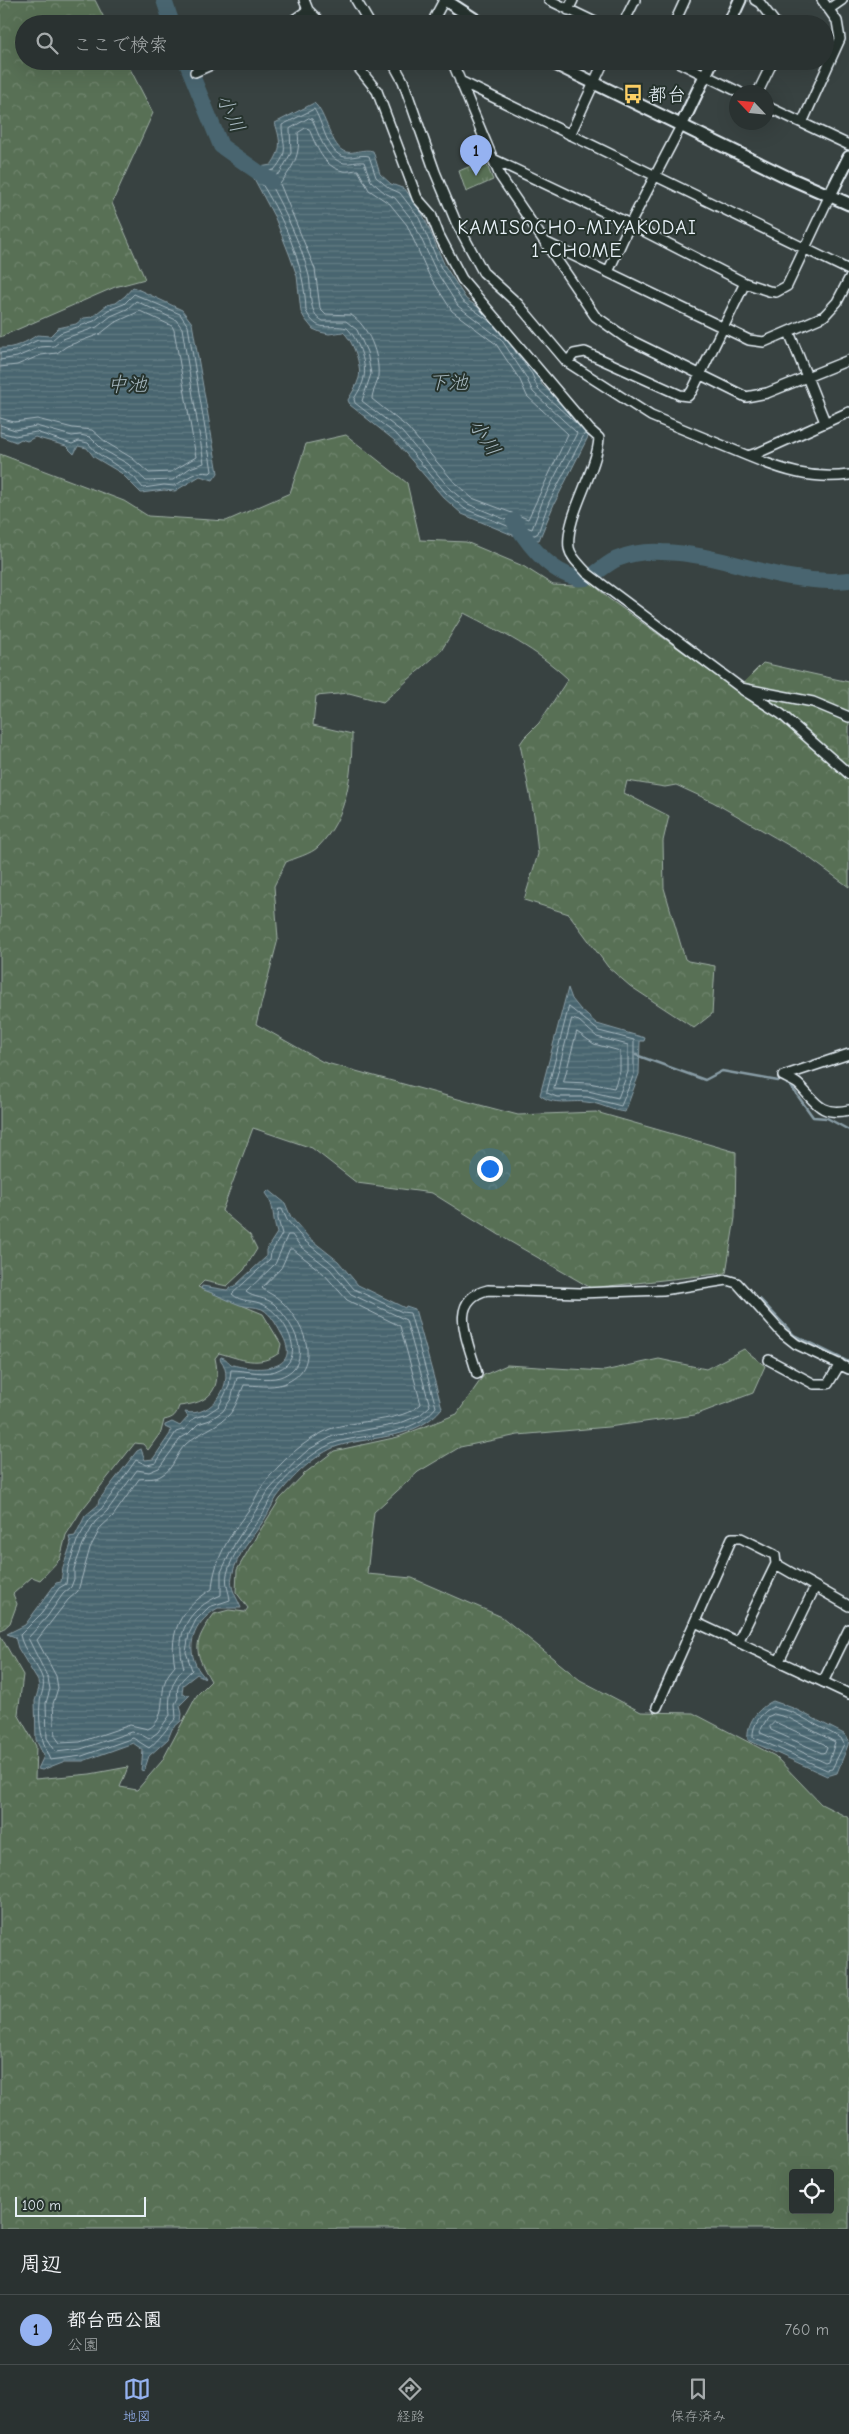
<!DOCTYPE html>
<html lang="ja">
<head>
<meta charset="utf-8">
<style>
  body { margin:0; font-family:"Comic Neue","Klee One",sans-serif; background:#363e3d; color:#f1f3f6 }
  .controls { position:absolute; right:15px; bottom:15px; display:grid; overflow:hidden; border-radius:5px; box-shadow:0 5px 20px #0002 }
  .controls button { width:45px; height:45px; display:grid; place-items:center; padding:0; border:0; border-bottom:1px solid #464d4d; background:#2a3231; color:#f1f3f6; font:25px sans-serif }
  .compass { position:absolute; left:729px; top:85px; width:45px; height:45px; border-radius:50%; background:#2a3231; box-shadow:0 5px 20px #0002; rotate:296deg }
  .scale { position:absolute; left:15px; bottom:12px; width:131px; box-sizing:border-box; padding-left:5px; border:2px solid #e8f1f8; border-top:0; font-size:14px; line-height:18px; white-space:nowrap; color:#e8f1f8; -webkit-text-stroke:4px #26332d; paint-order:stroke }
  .you { position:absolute; left:489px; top:1168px; width:18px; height:18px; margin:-12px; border:4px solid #fff; border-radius:50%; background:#1a73e8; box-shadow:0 0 0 8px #1a73e833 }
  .badge { display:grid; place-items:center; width:32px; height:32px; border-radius:50%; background:#95b2f1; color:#111; font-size:16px; font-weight:700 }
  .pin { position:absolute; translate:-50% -41px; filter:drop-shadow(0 1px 2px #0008) }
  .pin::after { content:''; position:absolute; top:26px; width:18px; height:15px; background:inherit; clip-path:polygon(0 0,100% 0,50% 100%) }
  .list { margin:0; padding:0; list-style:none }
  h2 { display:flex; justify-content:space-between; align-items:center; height:65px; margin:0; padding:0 20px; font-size:21px }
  h2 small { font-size:16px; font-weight:400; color:#a5aaab }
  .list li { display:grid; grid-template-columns:32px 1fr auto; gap:15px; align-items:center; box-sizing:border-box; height:70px; padding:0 20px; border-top:1px solid #464d4d }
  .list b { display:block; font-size:19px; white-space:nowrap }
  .list p { margin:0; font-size:16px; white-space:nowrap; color:#a5aaab }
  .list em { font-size:16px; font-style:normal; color:#a5aaab }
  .icon { flex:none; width:28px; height:28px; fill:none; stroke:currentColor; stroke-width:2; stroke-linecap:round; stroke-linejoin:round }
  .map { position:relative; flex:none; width:849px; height:2229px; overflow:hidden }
  .search { position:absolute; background:#2a3231; box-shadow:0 5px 20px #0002; left:15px; right:15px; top:15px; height:55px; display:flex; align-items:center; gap:12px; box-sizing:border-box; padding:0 18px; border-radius:28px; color:#a5aaab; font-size:19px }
  .sheet { height:135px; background:#2a3231 }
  nav { display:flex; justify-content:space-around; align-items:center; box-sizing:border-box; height:70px; border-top:1px solid #464d4d; background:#2a3231; font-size:14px; color:#a5aaab }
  nav a { display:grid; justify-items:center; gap:2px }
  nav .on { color:#95b2f1 }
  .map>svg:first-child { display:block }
</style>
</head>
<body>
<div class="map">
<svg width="849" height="2229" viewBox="0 0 849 2229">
  <defs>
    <pattern id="grass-tufts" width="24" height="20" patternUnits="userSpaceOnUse" patternTransform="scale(1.25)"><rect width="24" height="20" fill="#587055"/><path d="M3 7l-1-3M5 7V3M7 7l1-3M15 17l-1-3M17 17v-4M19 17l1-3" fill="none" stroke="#70856e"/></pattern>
    <pattern id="forest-crowns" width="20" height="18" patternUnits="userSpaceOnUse" patternTransform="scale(1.25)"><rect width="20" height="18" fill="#587055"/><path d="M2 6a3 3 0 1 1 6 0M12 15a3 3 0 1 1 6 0" fill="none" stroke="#70856e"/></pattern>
    <pattern id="water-rules" width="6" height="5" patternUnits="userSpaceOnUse" patternTransform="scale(1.25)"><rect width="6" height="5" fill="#49656f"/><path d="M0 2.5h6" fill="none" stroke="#637c84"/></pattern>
  </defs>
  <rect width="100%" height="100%" fill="#384241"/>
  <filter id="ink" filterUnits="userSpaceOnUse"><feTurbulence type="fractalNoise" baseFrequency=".02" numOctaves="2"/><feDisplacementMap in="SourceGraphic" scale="10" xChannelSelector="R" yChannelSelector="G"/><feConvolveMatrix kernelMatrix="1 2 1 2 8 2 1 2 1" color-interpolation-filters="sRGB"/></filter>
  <g filter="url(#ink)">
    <path fill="url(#grass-tufts)" stroke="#a0b0a6" d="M485 160 493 180 466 192 459 171Z"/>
    <path fill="url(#forest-crowns)" stroke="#a0b0a6" fill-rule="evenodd" d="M0 0H95L107 24H24V61H126L153 113 112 203 145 279 115 287 0 337Z
      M346 435 407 483 420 540 466 542 523 566 553 585 574 586 591 582 608 598 736 690 763 663 849 682V887L804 854 713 802 676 785 665 787 627 781 624 793 669 816 663 841 664 888 685 959 688 961 715 966 712 1014 694 1028 630 986 608 967 569 914 524 900 538 854 534 815 520 744 524 738 539 723 568 679C536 649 503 633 464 613L441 651 383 702 349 693 316 696 313 725 352 734C352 774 348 817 318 847 311 854 295 858 286 862L274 886 278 939 256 1024 323 1062 480 1105 518 1115 596 1112 736 1152 735 1218 726 1273 591 1288 509 1241 432 1193 357 1183 312 1148 253 1128 222 1211 250 1235 257 1249 244 1270 227 1286 204 1281 198 1287 263 1314 281 1344 279 1353C259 1368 241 1359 219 1353L215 1358C222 1390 210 1403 179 1406 176 1415 174 1418 164 1420L161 1432 148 1450 143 1444 135 1443 81 1511 66 1535 60 1559 40 1580 32 1577 13 1594 17 1604 10 1623 0 1632V454L124 501 148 516 226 521 290 493 306 444Z
      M744 1349 765 1366 753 1393 695 1415 608 1427 518 1435 460 1447 418 1472 374 1512 367 1574 412 1578 502 1617 580 1680 641 1712 693 1713 775 1756 821 1804 849 1818V2229H0V1635L23 1675 18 1714 36 1746 35 1779 90 1774 128 1767 120 1787 137 1790 162 1761 197 1695 211 1681C193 1650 193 1643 214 1614L229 1610 245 1612 248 1608 236 1592 237 1570 256 1537 280 1499 305 1473 334 1451 398 1437 457 1414 484 1375 507 1365 604 1371 659 1359 706 1369ZM793 2173H830V2210H793Z"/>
    <path fill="url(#water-rules)" stroke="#899da6" d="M314 103C326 112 331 149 346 152 354 154 363 148 373 151L380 174 391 184 405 189 423 215 445 266 466 299 495 319 536 371 542 385 585 424 590 433 554 504 539 540H528L510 534 462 514 443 497 394 440 350 405 348 400C352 393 357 385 359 378 362 366 353 340 343 332L329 334 320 332 313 329 305 319 301 312 297 276 290 256 275 218 249 169 271 165C282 150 281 141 275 123Z
      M133 287 182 310 192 323 218 473 213 480 200 476 175 491 164 490 141 493 121 473 94 457 87 448 78 446 74 454 66 446 35 437 27 441 21 439 16 442 0 436V348C13 349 27 342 37 335L50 336 58 328 76 324 84 318 92 317 107 305 116 303 125 296Z
      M568 988 572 999 580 1009 597 1024 645 1038 644 1041H640L639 1074 625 1112C612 1111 600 1103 586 1102 571 1100 553 1106 540 1095Z
      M269 1190 285 1203 291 1217 309 1238 338 1261 358 1285 405 1308 406 1306 415 1309 442 1408C416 1440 375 1435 338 1446 316 1453 291 1478 277 1497 272 1504 269 1513 264 1520 253 1537 236 1555 232 1576 229 1588 237 1597 241 1608H218C197 1620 185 1642 196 1665 198 1670 202 1674 205 1678L197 1674 183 1685 182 1694 190 1695 180 1705 182 1714 181 1721 172 1729 168 1739 149 1756 144 1771 141 1770 143 1750 133 1743 83 1761H65L42 1770 38 1769 44 1756 36 1740 35 1701 39 1688 38 1681 18 1648 15 1637 7 1634 25 1625 56 1583 61 1582 63 1567 71 1544 69 1537 75 1536 85 1516 98 1505 99 1500 137 1451 141 1449 145 1460 153 1459 170 1434 171 1430 165 1427V1425L172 1422 180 1426 188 1417 185 1412C212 1419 238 1381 220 1359L221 1357C227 1358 228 1363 233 1365 259 1372 304 1371 281 1333 276 1324 271 1314 262 1309 255 1306 246 1307 240 1305 226 1300 214 1293 201 1289L202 1286 227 1290 236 1285 266 1257V1250L277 1233C272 1218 275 1205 266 1193Z
      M773 1701 793 1708 844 1734 849 1740 848 1745 837 1773 827 1776 748 1740C746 1723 758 1708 773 1701Z"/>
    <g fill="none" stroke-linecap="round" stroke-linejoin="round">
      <path stroke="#a8b9c1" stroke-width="1" d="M309 118 312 119C319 134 325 159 344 163 350 164 357 161 364 162L371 181 385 193 395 198 413 221 436 271 458 306 501 339 526 377 533 392 577 433 543 500 532 529 514 523 468 504 450 489 402 432 362 401 371 374 367 352 357 330 346 321H323C307 313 312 291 309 276 301 243 284 210 268 180L280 173 291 153 290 129Z
        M306 128 309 129C316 145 323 167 343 171 348 172 353 170 358 170L369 190 390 204 407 225 429 275 452 311 496 344 520 380 527 396 568 434 528 519 472 498 455 483 407 427 372 399C372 391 378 384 378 376 380 356 368 325 351 315L326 314 320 308 315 269 280 184C293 167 301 155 298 133Z
        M492 323 462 301 441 268 419 218 400 193 389 188 376 177 369 156C361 154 353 158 345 157 327 154 323 122 314 109L282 125C282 145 291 150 274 170L259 173 257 176C282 215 305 263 306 311 318 335 328 323 347 328 357 337 367 363 364 377 363 385 358 392 354 399L355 403 398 436 446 493 465 509 530 535H535L538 533 549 502 585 433
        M515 351 532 374 538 389 578 425
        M0 353 15 351 38 340H52L60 333 94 321 108 310 124 304 134 294 180 314 188 326 212 471 210 473C194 470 187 479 174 486L164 485 143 488 134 477 97 453 88 443 79 441 72 444 36 432 15 436 0 432
        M0 360 17 357 40 347 54 346 63 339 97 327 111 316 127 309 136 301 176 320 182 328 204 463 190 468 173 480 146 481 128 464 102 449 90 437 80 435 72 436 36 426 15 430 0 425
        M0 367 17 365 41 355 57 353 67 346 100 334 114 323 140 311 172 326 174 330 196 457 171 472 149 473 132 458 107 443 92 430 73 428 37 419 14 422 0 418
        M569 1007 599 1031 634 1040V1074L621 1106 587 1097H557L547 1093Z
        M572 1019 579 1021 597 1037 628 1045V1072L618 1098 588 1091 554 1089Z
        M577 1032 594 1044 620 1051V1071L614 1088 589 1083 564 1082Z
        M279 1209H282L287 1220 305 1241 334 1265 354 1289 402 1312 410 1313 436 1407C414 1436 370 1433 337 1442 316 1448 285 1476 273 1495 268 1502 265 1511 260 1518 248 1535 232 1553 227 1574 225 1584 229 1591 230 1600L209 1607 196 1620 189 1634 186 1652 192 1670C183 1679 175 1684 178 1698L175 1704 176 1718C167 1728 160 1739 149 1748L133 1738 82 1756 50 1760C42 1743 38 1723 40 1703 40 1695 45 1689 43 1680 38 1664 23 1651 20 1635L42 1613 59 1588 66 1584 68 1568 77 1541 90 1519 102 1508 136 1460 147 1465 156 1463 176 1432 185 1429 194 1418 207 1414 219 1406 229 1386 231 1370C247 1370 266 1377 280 1369 308 1356 283 1314 264 1305 254 1299 241 1303 232 1294L270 1259 271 1253 282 1234 278 1219Z
        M288 1235H292L301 1247 330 1269 351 1294 406 1320 430 1406 420 1415 398 1424 333 1436 308 1450 298 1459 269 1490 235 1543 221 1572V1595C188 1609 174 1633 184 1668 171 1681 168 1697 170 1715L158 1732 149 1739 138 1733 131 1732 81 1749 56 1752 47 1738 46 1703 50 1689 48 1678 28 1638 47 1617 63 1594 71 1587 74 1579V1569L83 1544 95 1522 107 1511 137 1470 149 1472 159 1468 181 1438 188 1434 198 1424 210 1420 223 1411 231 1399 237 1378C251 1376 266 1381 280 1377 317 1364 293 1322 274 1304 266 1297 253 1298 246 1292L275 1264Z
        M290 1249H293L324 1274 347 1300 400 1326 421 1404C401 1423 357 1419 330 1429 304 1440 280 1462 263 1485 257 1493 254 1503 248 1511 230 1535 214 1559 212 1589 182 1608 168 1630 175 1666 172 1670 168 1674 166 1679 159 1695 167 1720 148 1729L130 1725 80 1742 60 1743 55 1736 53 1704 58 1688 56 1676 37 1640 68 1600 78 1591 90 1548 101 1527 113 1516 139 1479C147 1478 155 1480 162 1475 174 1469 176 1453 186 1444 198 1433 215 1428 228 1416 236 1408 239 1396 244 1385 257 1385 270 1388 283 1384 325 1368 304 1323 281 1301 275 1295 267 1293 262 1288L281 1268Z
        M773 1707 792 1712 841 1738 844 1744 832 1769 827 1770 753 1737C752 1725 762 1711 773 1707Z
        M774 1714 789 1718 835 1742 829 1762 826 1763 761 1733 760 1731 768 1717Z
        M775 1722 824 1744 827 1747 825 1752 822 1753 771 1730 770 1727Z"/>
      <path stroke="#899da6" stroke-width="2.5" d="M636 1055 705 1080 722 1071 778 1081
        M787 1084 790 1085 813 1117 827 1118 849 1130
        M760 1299 794 1335 849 1362"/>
      <path stroke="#49656f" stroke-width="16" d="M164 0 172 24
        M186 61 221 146 271 181
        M514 521C528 544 549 572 577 578 591 582 604 564 617 559 631 553 646 551 662 552 727 553 781 587 849 580"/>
      <defs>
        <path id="minor" d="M304 0 308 10 322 24
          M356 0 370 24
          M549 0 599 24
          M755 0 760 3 776 24
          M829 9 842 0
          M568 10 573 0
          M288 24 308 10
          M437 24 435 17 444 0
          M623 24 635 0
          M674 24 685 0
          M353 61 377 91 417 198 431 214 439 235 462 279 589 429 599 438C597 472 565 516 569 548 571 558 581 566 587 573L741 688 813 702 849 717
          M392 61 403 81 435 172 456 222 483 272 518 304 567 362 651 416 748 456 760 452 849 412
          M452 61 500 176 595 316 626 338 746 397 767 393 849 360
          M676 61 739 92
          M195 72 220 61
          M460 81 849 270
          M758 92 773 61
          M766 106 849 145
          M802 123 840 39 837 21 822 0
          M570 135 604 61
          M495 160 630 224 745 283 769 291 776 292 787 286 829 197
          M545 242 749 340 764 342 824 316 837 302 849 279
          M608 272 630 224 681 126
          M789 332 825 422
          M567 362 574 354 585 352 680 395 688 396 692 391 745 283
          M748 456C782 470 811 480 849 475
          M743 690 781 714 849 774
          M783 1076C788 1079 796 1081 800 1086 816 1103 821 1116 849 1110
          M783 1076 849 1054
          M769 1360 814 1384H828L840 1364
          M477 1374C470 1345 445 1300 488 1290L580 1293 663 1290 727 1280 737 1283 782 1333 796 1344 849 1369
          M695 1622 849 1694
          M738 1642 776 1564
          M779 1661 815 1587
          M823 1682 849 1629
          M657 1707 732 1538H741L775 1555 776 1564 849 1606"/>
        <path id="tertiary" d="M445 0 482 24
          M729 24 740 0
          M549 61 787 177 849 204
          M681 126 712 61
          M829 197 849 157"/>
      </defs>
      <use href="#minor" stroke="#e8f1f8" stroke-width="12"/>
      <use href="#tertiary" stroke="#e8f1f8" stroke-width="15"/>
      <use href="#minor" stroke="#26332d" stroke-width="9"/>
      <use href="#tertiary" stroke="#26332d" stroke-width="11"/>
    </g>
  </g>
  <defs>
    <symbol id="bus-bare" viewBox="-9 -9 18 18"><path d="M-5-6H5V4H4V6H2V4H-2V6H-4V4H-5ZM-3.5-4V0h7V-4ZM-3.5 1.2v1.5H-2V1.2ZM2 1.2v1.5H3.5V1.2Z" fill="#ffd166" stroke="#26332d" stroke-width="2.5" paint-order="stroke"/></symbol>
  </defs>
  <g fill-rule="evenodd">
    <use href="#bus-bare" x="619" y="80" width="28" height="28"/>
  </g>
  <g text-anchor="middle" stroke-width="4" stroke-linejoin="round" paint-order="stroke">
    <g font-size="19" fill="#e8f1f8" stroke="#26332d" text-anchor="start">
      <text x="648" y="101">都台</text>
    </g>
    <g font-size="20" font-style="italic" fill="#a8b9c1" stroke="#26332d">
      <text transform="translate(231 113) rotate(65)" y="7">小川</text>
      <text x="448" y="389">下池</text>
      <text x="127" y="391">中池</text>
      <text transform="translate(485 437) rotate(57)" y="7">小川</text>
    </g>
    <g font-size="20" letter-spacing="1" fill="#e8f1f8" stroke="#26332d">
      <text x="577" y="234">KAMISOCHO-MIYAKODAI<tspan x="577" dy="23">1-CHOME</tspan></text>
    </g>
  </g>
</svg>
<div class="controls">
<button><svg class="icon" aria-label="locate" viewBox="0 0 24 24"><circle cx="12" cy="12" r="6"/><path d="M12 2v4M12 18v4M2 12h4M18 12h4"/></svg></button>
</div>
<svg class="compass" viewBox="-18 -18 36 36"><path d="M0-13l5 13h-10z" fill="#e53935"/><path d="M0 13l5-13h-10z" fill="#a5aaab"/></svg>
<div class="scale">100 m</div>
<div class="you"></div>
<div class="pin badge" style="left:476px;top:176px">1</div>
<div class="search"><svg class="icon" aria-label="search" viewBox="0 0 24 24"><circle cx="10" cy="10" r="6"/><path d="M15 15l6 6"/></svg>ここで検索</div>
</div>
<section class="sheet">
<h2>周辺<small></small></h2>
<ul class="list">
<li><span class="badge">1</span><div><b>都台西公園</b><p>公園</p></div><em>760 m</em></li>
</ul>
</section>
<nav>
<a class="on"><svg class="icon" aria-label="map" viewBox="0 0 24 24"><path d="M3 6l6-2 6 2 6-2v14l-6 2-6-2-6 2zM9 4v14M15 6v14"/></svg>地図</a>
<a><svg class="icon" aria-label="directions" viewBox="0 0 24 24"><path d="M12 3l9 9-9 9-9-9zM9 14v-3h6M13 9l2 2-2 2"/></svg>経路</a>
<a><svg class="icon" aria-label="saved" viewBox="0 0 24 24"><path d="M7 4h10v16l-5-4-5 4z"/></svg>保存済み</a>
</nav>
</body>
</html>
